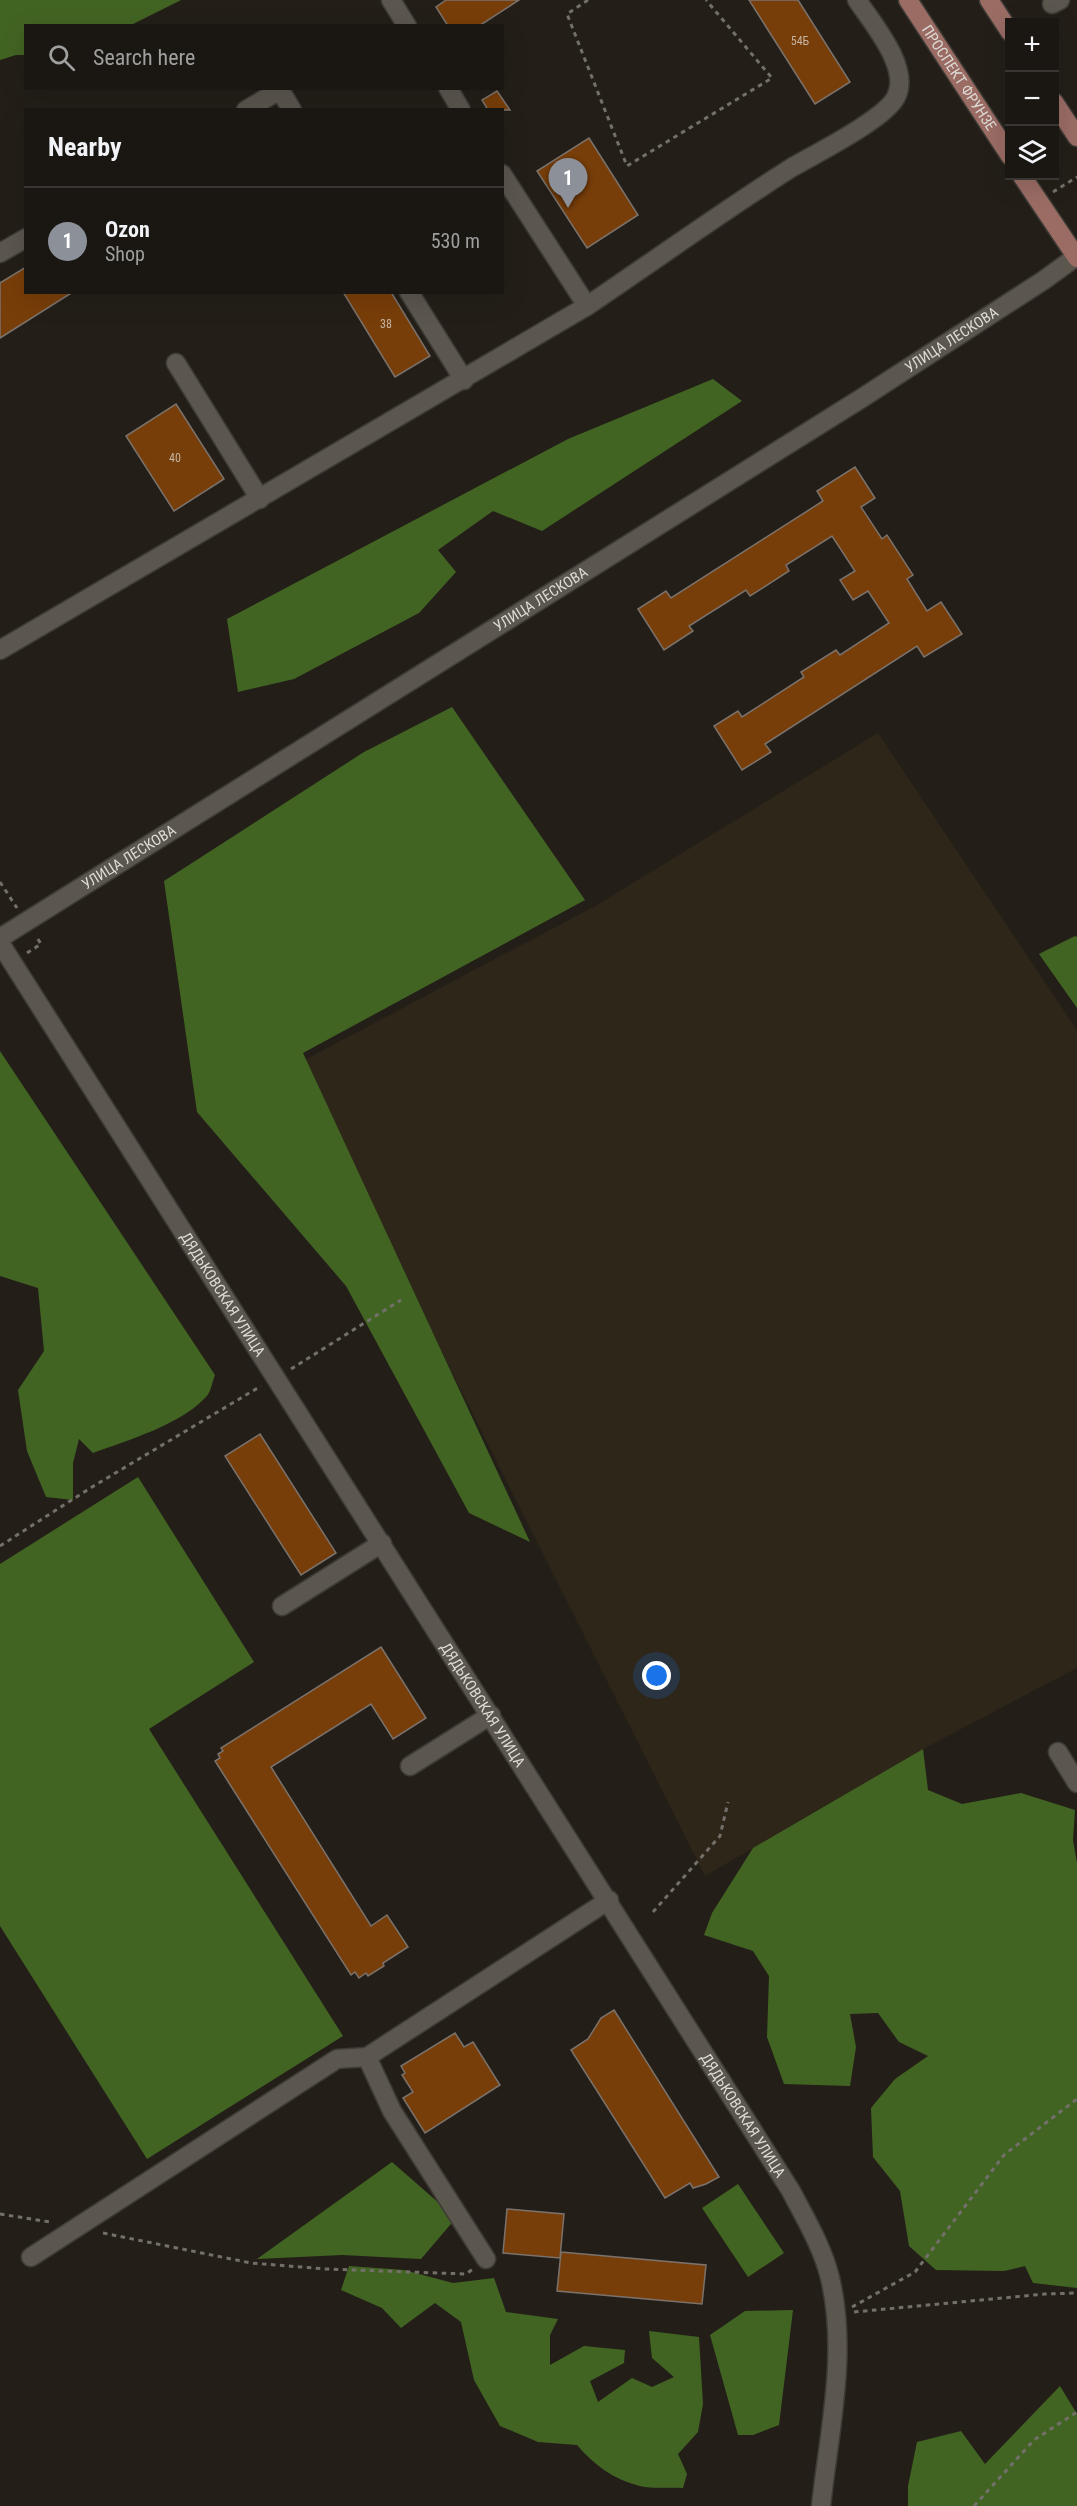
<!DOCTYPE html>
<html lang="en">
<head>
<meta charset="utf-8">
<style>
  body { margin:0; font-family:"Roboto Condensed",sans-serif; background:#272420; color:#f1f3f6 }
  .controls { position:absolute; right:18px; top:18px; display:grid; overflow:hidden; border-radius:0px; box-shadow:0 6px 24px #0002 }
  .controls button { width:54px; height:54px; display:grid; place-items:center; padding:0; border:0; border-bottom:2px solid #383632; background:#1a1712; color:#f1f3f6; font:30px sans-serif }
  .you { position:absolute; left:657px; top:1676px; width:21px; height:21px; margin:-15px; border:4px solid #fff; border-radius:50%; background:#1a73e8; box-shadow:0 0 0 9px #1a73e833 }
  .badge { display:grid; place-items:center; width:39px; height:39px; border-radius:50%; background:#8c9099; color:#fff; font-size:20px; font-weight:700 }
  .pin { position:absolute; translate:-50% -50px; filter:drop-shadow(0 2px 3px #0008) }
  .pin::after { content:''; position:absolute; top:32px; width:21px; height:18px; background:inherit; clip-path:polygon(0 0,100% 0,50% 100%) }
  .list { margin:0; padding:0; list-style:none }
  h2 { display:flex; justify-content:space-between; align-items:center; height:78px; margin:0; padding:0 24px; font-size:26px }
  h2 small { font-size:20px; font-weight:400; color:#9f9f9f }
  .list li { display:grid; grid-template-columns:39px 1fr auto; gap:18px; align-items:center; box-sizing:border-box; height:108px; padding:0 24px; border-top:2px solid #383632 }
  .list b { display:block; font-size:22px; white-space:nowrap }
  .list p { margin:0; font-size:20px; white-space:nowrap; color:#9f9f9f }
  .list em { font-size:20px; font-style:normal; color:#9f9f9f }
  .icon { flex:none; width:33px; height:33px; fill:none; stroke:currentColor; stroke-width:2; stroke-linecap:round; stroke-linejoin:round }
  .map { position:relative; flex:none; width:1077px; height:2506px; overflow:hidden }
  .search { position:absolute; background:#1a1712; box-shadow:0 6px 24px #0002; left:24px; top:24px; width:480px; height:66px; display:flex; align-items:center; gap:15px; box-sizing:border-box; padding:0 21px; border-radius:0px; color:#9f9f9f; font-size:22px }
  .panel { position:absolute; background:#1a1712; box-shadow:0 6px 24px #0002; left:24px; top:108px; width:480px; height:186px; border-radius:0px }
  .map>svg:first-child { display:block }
</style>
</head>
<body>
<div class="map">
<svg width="1077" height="2506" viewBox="0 0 1077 2506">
  <rect width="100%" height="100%" fill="#231f18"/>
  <path fill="#2d2619" d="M878 733 1077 1030V1668L923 1749 705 1876 297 1064 597 905Z"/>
  <path fill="#426423" d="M0 0H181L131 25 26 26 25 55H16L0 60Z
    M713 379 742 401 542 531 493 511 438 550 456 572 419 613 294 679 238 692 227 619 568 439Z
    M452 707 585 900 303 1053 530 1542 469 1513 346 1286 197 1112 164 881 364 752Z
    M1075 936 1077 937V1008L1039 954Z
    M0 1051 215 1375C212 1382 211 1392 206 1397 180 1425 128 1440 93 1453L79 1439 73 1463V1500L46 1497 27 1451 18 1390 44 1351 38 1288 0 1276Z
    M138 1477 254 1662 149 1729 343 2036 147 2159 0 1926V1564Z
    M923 1749 928 1790 962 1804 1021 1793 1075 1810 1073 1840 1077 1863V2288L1033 2283 1025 2266 1004 2271 936 2270 909 2246 900 2191 873 2157 871 2108 895 2079 928 2056 899 2042 878 2013 850 2014 856 2047 850 2086 784 2084 767 2037 769 1976 753 1951 704 1935 712 1913 753 1848Z
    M392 2162 456 2218 421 2259 342 2255 257 2259Z
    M738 2184 784 2253 748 2277 702 2208Z
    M349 2266 404 2270 453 2283 494 2278 506 2312 558 2319 550 2335V2365L584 2346 625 2350 624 2363 590 2381 598 2402 632 2378 652 2387 674 2377 652 2358 649 2331 699 2337 703 2404 698 2432 678 2454 687 2474 683 2488C669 2487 653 2489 640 2486 614 2480 593 2464 577 2445L538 2442 500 2426 474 2380 461 2322 435 2303 401 2328 382 2308 341 2290Z
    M793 2310 779 2425 753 2435H738L710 2335 745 2311Z
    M1060 2386 1077 2414V2506H908V2486L917 2442 961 2431 985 2464Z"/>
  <path fill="#783e09" stroke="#7b726c" stroke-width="1.5" d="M446 0H519L479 26H448L436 7Z
    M749 0H798L850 82 815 104Z
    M497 91 510 110H488L482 100Z
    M589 138 638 215 587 248 537 171Z
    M26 267V292H73L0 338V283Z
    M343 292H391L430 356 395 377Z
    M176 404 224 479 174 511 126 436Z
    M855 467 875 498 861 507 882 539 887 535 913 575 907 579 927 611 941 602 962 634 924 657 917 646 765 744 771 752 742 770 714 726 738 711 742 717 804 677 801 672 836 650 840 655 889 623 868 591 853 600 840 580 855 571 832 536 786 565 789 571 750 596 746 590 689 626 693 631 664 650 638 609 666 591 671 598 823 501 817 491Z
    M260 1434 336 1553 301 1575 225 1456Z
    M381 1647 426 1718 393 1739 371 1704 271 1767 371 1926 387 1915 408 1947 383 1963 384 1966 368 1976 366 1973 359 1978 355 1972 351 1975 215 1761 220 1758 218 1754 223 1751 221 1748Z
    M614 2010 719 2177 706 2184 693 2188 690 2183 665 2198 571 2050 588 2039 601 2018Z
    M455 2033 464 2047 473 2042 500 2085 425 2133 403 2098 413 2092 402 2075 405 2073 401 2066Z
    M507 2209 564 2214 560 2258 503 2253Z
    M561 2252 706 2265 702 2304 557 2291Z"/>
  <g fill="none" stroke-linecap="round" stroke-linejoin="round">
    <defs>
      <g id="minor">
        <path d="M391 0 407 26"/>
        <path d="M1052 4 1060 0"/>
        <path d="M282 88 280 90 292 110"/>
        <path d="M448 88 461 110"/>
        <path d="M246 110 280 90"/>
        <path d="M502 174 587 306C655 260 722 212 791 168 815 154 885 119 896 97 911 68 873 24 857 0"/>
        <path d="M0 253 26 238"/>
        <path d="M409 292 464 380"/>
        <path d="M176 363 260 499"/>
        <path d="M0 650 587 306"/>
        <path id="s1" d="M0 938 862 398 1044 280 1077 256"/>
        <path id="s2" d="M0 943 791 2191C805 2218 823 2248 830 2278 848 2352 829 2432 821 2506"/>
        <path d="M282 1606 382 1543"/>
        <path d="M1058 1752 1077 1783"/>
        <path d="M410 1766 491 1715"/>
        <path d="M31 2257 337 2059 367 2057"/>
        <path d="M486 2259 392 2111 367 2057 609 1900"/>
      </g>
      <g id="major">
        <path id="s3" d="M908 0 1010 156"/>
        <path d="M989 0 1010 32"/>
        <path d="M1054 102 1077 137"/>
        <path d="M1022 176 1077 258"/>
      </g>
    </defs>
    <use href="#minor" stroke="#3e3b36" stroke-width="21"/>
    <use href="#major" stroke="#3e3b36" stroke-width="21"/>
    <path stroke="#73706a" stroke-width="3" stroke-dasharray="4.5 4.5" stroke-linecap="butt" d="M588 0 567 14 627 166 772 78 706 0
      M1053 192 1077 177
      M0 882 17 908
      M27 953 41 944 36 936
      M291 1369 401 1300
      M0 1546 92 1487 261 1386
      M653 1912 720 1836 728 1802
      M0 2214 50 2222
      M103 2233 251 2263 326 2269 466 2274 473 2269
      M852 2307 915 2272 1004 2155 1077 2099
      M854 2312 1045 2294 1077 2293
      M974 2506 1034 2440 1077 2412"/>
    <use href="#minor" stroke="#5b564e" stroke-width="18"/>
    <use href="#major" stroke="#9a6c64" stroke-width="18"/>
  </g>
  <g text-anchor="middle" stroke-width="5" stroke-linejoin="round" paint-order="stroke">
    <g font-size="12" fill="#c4b4a3">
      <text x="800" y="45">54Б</text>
      <text x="386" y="328">38</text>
      <text x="175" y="462">40</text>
    </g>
    <g font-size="15" fill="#dddbd6" stroke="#1a160f">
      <text dy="5" stroke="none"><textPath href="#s3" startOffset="93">ПРОСПЕКТ ФРУНЗЕ</textPath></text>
      <text dy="5" stroke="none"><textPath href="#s1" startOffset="1124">УЛИЦА ЛЕСКОВА</textPath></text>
      <text dy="5" stroke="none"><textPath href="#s1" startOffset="638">УЛИЦА ЛЕСКОВА</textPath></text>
      <text dy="5" stroke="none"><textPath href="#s1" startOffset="152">УЛИЦА ЛЕСКОВА</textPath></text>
      <text dy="5" stroke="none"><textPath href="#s2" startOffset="416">ДЯДЬКОВСКАЯ УЛИЦА</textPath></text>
      <text dy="5" stroke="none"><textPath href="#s2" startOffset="902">ДЯДЬКОВСКАЯ УЛИЦА</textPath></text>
      <text dy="5" stroke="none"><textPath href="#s2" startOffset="1388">ДЯДЬКОВСКАЯ УЛИЦА</textPath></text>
    </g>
  </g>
</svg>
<div class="controls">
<button>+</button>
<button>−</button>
<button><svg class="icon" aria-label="layers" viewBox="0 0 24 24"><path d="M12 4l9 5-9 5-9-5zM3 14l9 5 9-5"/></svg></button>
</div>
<div class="you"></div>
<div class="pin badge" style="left:568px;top:208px">1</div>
<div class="search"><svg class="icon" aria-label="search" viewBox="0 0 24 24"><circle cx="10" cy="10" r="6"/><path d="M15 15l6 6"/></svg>Search here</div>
<section class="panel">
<h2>Nearby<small></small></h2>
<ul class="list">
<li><span class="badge">1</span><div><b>Ozon</b><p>Shop</p></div><em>530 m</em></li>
</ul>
</section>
</div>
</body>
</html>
